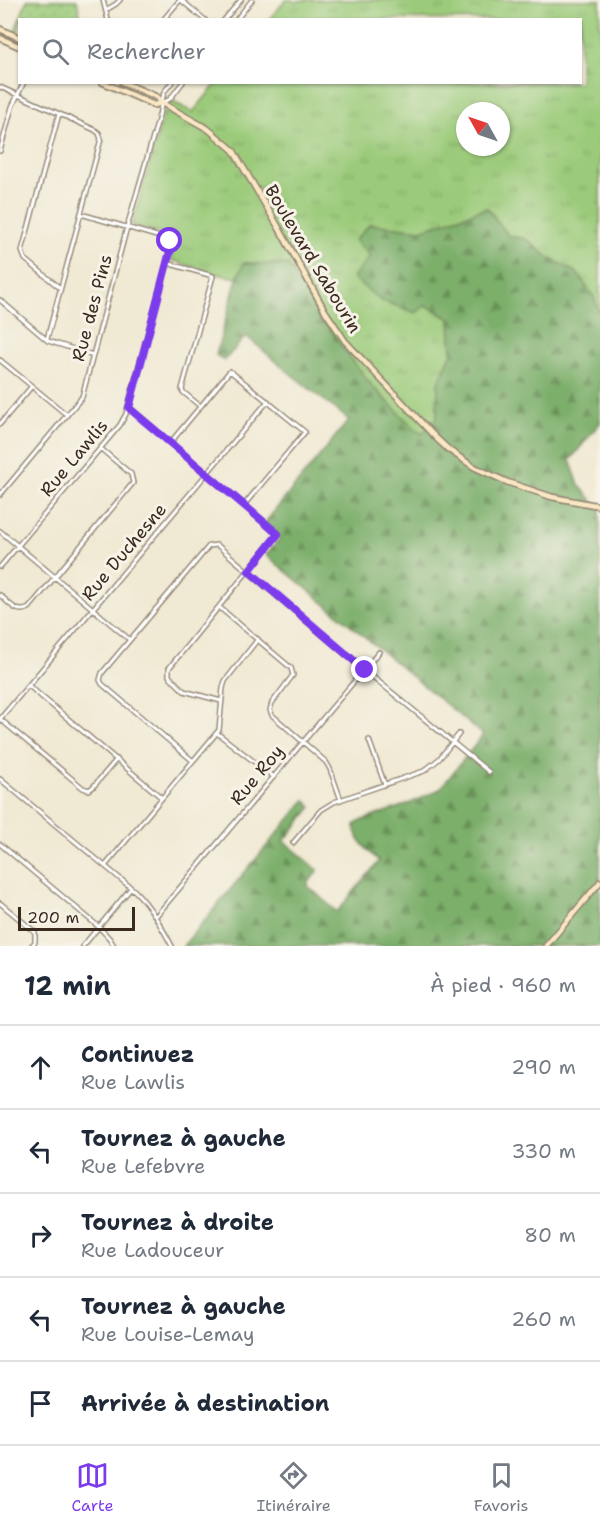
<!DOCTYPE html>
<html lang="fr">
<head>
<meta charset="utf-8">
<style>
  body { margin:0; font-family:"Shantell Sans",sans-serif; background:#f6f6f7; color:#1f2937 }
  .compass { position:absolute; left:456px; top:102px; width:54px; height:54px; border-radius:50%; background:#fff; box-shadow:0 2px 4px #0004; rotate:310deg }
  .scale { position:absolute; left:18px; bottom:15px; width:117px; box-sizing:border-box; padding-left:6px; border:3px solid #3b2a1e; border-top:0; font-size:16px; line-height:21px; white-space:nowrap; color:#3b2a1e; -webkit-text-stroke:4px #f7f3e8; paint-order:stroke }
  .stop { position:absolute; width:18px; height:18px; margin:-14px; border:4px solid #7c3aed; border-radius:50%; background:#fff }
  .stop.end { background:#7c3aed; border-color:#fff; box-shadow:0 2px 6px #0008 }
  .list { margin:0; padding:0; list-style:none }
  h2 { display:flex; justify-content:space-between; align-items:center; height:78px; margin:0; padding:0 24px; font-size:26px }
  h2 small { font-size:20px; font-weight:400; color:#747a83 }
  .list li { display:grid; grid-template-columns:39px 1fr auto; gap:18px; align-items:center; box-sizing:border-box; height:84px; padding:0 24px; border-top:2px solid #e0e1e3 }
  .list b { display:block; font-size:22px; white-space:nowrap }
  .list p { margin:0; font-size:20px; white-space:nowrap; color:#747a83 }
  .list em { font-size:20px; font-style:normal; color:#747a83 }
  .icon { flex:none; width:33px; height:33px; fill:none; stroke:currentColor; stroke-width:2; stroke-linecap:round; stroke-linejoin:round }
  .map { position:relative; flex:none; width:600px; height:946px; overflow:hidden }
  .search { position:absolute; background:#fff; box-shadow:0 2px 4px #0004; left:18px; right:18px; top:18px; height:66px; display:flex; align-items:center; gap:15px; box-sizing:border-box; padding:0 21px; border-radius:0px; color:#747a83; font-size:22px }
  .sheet { height:498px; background:#fff }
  nav { display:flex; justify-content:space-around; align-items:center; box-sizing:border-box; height:84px; border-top:2px solid #e0e1e3; background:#fff; font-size:16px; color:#747a83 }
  nav a { display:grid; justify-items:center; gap:3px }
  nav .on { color:#7c3aed }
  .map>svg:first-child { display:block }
</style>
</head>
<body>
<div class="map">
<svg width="600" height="946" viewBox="0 0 600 946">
  <defs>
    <pattern id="grass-tufts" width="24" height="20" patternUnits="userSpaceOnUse" patternTransform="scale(1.5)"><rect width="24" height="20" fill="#9bcb7a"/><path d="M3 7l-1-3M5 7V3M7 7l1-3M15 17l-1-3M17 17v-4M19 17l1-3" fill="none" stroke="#86ae69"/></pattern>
    <pattern id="forest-firs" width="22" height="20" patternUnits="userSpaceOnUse" patternTransform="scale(1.5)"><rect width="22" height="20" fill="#7caf6a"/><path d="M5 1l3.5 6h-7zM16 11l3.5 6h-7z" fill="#678f57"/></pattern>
    <pattern id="park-dots" width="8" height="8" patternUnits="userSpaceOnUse" patternTransform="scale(1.5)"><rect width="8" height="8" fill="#9bcb7a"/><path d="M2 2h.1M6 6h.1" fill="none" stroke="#86ae69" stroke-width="1.8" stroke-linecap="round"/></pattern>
  </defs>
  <rect width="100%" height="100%" fill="#f7f3e8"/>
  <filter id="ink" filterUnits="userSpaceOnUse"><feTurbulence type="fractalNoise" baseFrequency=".0167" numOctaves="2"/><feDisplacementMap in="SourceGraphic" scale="12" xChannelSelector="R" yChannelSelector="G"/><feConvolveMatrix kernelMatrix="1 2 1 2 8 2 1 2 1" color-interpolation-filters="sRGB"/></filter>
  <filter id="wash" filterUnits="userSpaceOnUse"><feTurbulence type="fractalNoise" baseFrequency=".008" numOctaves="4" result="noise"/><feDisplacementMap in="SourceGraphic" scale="24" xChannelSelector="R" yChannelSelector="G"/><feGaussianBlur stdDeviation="1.35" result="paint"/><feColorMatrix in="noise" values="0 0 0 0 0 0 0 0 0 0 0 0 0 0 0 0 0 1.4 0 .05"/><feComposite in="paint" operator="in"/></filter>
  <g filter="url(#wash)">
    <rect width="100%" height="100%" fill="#f0e9d3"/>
    <path fill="url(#grass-tufts)" stroke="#6b7a4c" stroke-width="1.5" fill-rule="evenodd" d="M286 0H292L295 2 303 0H600V316L594 297 577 273 548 257 526 239 509 236 487 208 421 230 370 224 426 305 450 319 452 353 438 384 437 417 422 434 415 429 372 386 342 347 288 265 244 263 237 278 217 274 171 260 176 239 132 225 164 112 171 101 193 112 217 83 580 82V20L269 19ZM465 111H501V147H465Z"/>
    <path fill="url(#forest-firs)" stroke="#5c6c44" stroke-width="1.5" d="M487 208 509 236 526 239 548 257 577 273 594 297 600 316V423L570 460 579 485 600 510V946H183L305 800 312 807 284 841 318 870 307 885 337 912 379 861C369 852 354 839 355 825L360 821 411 803 440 789 483 735 266 555 280 538 263 525 349 420 292 375 246 336 224 361 216 355 237 278 244 263 288 265 342 347 372 386 415 429 422 434 437 417 438 384 452 353 450 319 426 305 416 313 380 300 353 278 370 256 355 240 370 224 421 230Z"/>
    <path fill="url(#park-dots)" stroke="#6b7a4c" stroke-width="1.5" d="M27 0H77L81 19 20 20 19 35 14 33Z"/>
  </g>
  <g filter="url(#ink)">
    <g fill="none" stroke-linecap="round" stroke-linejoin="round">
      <defs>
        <path id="street" d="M103 0 108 20
          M181 0 205 20
          M106 10 116 4 120 0
          M163 20 180 0
          M224 20 241 0
          M236 20 252 0
          M0 87 95 130 99 133 101 139 47 339
          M162 103 170 99 183 82
          M59 114 22 251 25 259 60 288
          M0 151 12 107 24 82
          M167 263 213 276 182 389 183 392 200 406
          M0 300 48 341 93 355
          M0 360 67 415
          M129 408 278 534 169 668V676L184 691 221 701
          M0 424 32 386
          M170 443 230 371 305 432 244 505
          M0 495 82 397 127 227 158 120 164 92 172 82
          M0 531 130 640
          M0 567 120 425 126 414 172 244 170 241 167 239 81 214
          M0 595C8 602 17 615 29 608L55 577 133 483 131 474 100 448
          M219 607 291 668 293 675 272 703 270 710 272 715 326 762 330 769 341 800
          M29 686 162 798
          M0 719 268 401
          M0 719 83 788 89 790 93 787 117 759
          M217 733 274 777
          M369 740 385 785
          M193 761 102 684 100 680 102 673 209 546 217 545 362 668 489 772
          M0 779 135 891C151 907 161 926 172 946
          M293 843 321 810 334 802 424 771 439 759 459 734
          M0 844 99 927 110 939 114 946
          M105 866 219 730 223 688 225 681 258 639
          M0 903 35 932V942L31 946
          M156 916 379 652
          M83 946 131 888"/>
        <path id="secondary" d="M0 29 20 38
          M0 38 20 47
          M102 82 154 105 162 103
          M122 82 157 97 162 103 208 129 233 150 279 228 325 311 345 341 435 437 449 450 474 467 507 482 552 497 600 506
          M546 946 600 882"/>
      </defs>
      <use href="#street" stroke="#968a78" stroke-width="6"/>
      <use href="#secondary" stroke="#968a78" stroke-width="8"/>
      <use href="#street" stroke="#fff" stroke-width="3"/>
      <use href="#secondary" stroke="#fae7c3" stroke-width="4.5"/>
    </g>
  </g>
  <g fill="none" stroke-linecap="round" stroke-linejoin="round" filter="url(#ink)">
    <path stroke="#7c3aed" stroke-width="8" d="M170 241 172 244 167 263 129 408 278 534 249 571 365 670"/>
  </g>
  <g text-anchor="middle" stroke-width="6" stroke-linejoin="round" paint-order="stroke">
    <g font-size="18" fill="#3b2a1e" stroke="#f7f3e8">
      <text transform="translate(313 259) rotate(59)" y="6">Boulevard Sabourin</text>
      <text transform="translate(92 308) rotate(-75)" y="6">Rue des Pins</text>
      <text transform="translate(74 458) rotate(-50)" y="6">Rue Lawlis</text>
      <text transform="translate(124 552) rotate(-50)" y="6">Rue Duchesne</text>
      <text transform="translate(257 775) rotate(-50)" y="6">Rue Roy</text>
    </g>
  </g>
</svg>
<svg class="compass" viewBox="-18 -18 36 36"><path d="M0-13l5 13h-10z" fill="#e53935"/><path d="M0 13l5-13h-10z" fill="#747a83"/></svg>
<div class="scale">200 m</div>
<div class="stop" style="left:170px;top:241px"></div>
<div class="stop end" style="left:365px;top:670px"></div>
<div class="search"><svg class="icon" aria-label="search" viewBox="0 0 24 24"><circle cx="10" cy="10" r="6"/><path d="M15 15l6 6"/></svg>Rechercher</div>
</div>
<section class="sheet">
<h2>12 min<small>À pied · 960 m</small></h2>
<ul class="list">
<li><svg class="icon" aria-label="ahead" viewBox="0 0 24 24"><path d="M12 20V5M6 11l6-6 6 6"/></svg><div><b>Continuez</b><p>Rue Lawlis</p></div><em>290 m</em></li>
<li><svg class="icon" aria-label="left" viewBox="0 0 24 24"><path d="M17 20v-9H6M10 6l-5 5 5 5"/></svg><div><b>Tournez à gauche</b><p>Rue Lefebvre</p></div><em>330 m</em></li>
<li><svg class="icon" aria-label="right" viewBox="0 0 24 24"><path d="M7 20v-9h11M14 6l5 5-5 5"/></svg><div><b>Tournez à droite</b><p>Rue Ladouceur</p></div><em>80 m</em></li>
<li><svg class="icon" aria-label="left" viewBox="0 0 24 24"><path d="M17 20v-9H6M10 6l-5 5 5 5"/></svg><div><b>Tournez à gauche</b><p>Rue Louise-Lemay</p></div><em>260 m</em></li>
<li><svg class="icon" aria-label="arrive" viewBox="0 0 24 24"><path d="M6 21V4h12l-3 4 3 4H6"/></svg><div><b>Arrivée à destination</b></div></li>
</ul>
</section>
<nav>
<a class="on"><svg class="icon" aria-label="map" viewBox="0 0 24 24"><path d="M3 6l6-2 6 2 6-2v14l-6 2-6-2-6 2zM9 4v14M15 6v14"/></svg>Carte</a>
<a><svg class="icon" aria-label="directions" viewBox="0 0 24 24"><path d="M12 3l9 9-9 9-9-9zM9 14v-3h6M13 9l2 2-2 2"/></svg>Itinéraire</a>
<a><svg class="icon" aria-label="saved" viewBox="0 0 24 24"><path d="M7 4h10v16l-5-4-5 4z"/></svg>Favoris</a>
</nav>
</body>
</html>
